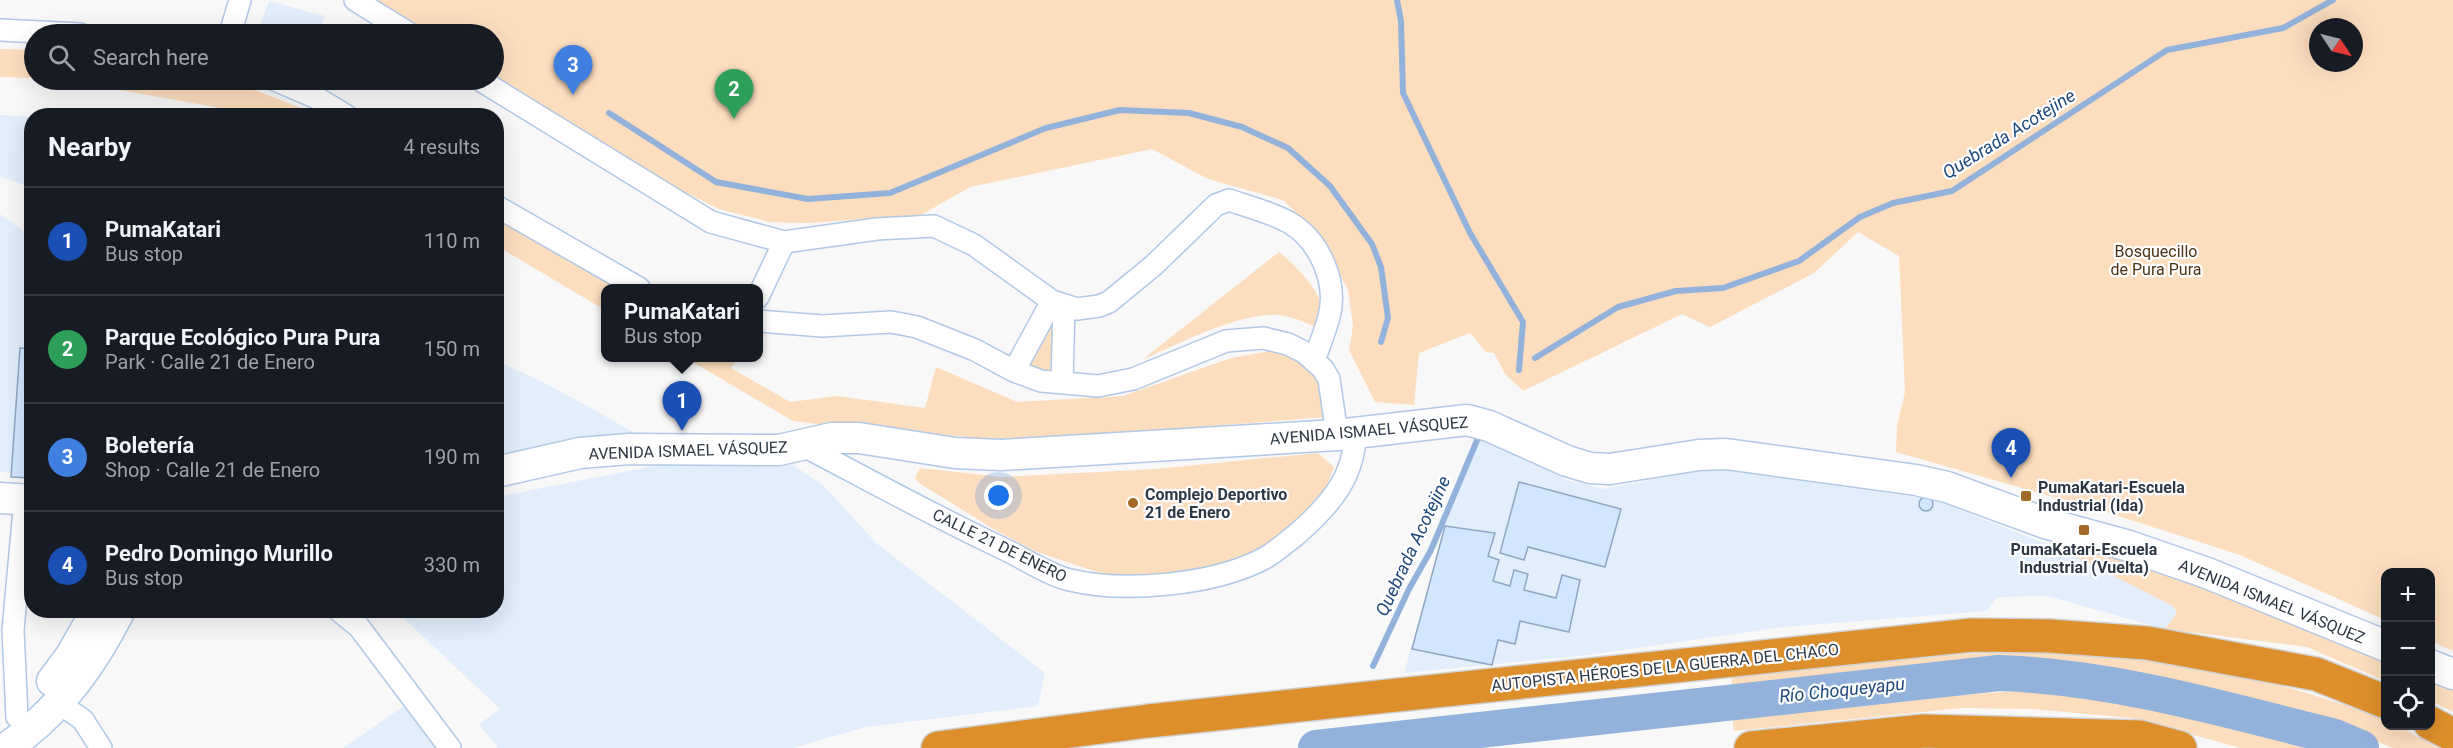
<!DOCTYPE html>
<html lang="en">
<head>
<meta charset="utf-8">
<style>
  body { margin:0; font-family:Roboto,sans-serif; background:#242831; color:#f1f3f6 }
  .controls { position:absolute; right:18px; bottom:18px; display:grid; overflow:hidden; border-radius:12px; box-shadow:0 6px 24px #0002 }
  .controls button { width:54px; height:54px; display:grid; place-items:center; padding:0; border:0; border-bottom:2px solid #363941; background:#171b24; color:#f1f3f6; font:30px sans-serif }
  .compass { position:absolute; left:2309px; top:18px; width:54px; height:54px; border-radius:50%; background:#171b24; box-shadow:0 6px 24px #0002; rotate:125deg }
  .you { position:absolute; left:999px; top:496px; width:21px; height:21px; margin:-15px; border:4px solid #fff; border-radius:50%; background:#1a73e8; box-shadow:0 0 0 9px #1a73e833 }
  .badge { display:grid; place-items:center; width:39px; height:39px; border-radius:50%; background:#db2777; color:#fff; font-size:20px; font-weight:700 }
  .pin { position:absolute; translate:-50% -50px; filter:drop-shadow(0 2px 3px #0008) }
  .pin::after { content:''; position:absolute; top:32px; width:21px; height:18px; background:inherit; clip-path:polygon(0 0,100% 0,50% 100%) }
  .popup { position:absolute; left:601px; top:284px; width:162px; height:78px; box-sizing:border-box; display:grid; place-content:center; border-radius:12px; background:#171b24; filter:drop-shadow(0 2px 4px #0005); font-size:20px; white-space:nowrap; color:#9ea1a6 }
  .popup b { font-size:22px; color:#f1f3f6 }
  .popup::after { content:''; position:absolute; left:50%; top:100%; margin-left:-12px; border:12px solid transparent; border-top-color:#171b24 }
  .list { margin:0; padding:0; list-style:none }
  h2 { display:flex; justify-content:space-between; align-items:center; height:78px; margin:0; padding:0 24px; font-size:26px }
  h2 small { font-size:20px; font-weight:400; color:#9ea1a6 }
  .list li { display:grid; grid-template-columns:39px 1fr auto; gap:18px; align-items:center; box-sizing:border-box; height:108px; padding:0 24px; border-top:2px solid #363941 }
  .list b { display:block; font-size:22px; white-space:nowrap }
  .list p { margin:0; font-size:20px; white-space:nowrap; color:#9ea1a6 }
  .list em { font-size:20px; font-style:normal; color:#9ea1a6 }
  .icon { flex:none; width:33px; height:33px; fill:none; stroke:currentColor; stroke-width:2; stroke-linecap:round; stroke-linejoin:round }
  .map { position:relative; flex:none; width:2453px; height:748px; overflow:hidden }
  .search { position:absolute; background:#171b24; box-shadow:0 6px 24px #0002; left:24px; top:24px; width:480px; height:66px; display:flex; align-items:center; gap:15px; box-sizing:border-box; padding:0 21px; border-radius:33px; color:#9ea1a6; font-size:22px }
  .panel { position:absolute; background:#171b24; box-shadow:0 6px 24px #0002; left:24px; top:108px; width:480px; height:510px; border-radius:24px }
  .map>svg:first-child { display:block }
</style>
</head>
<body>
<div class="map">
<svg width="2453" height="748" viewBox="0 0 2453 748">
  <rect width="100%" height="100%" fill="#f8f8f8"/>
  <path fill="#e2eefc" d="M269 1 325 16 318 34H257Z
    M0 115 31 117V188L0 176Z
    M0 214 31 237V474L0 472Z
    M496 360 549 385 637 434 563 440 497 455Z
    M1481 437 1570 481 1604 489 1687 473 1724 470 1935 500 2064 551 2173 606 2177 613 2165 629 2047 596 1998 597 1986 611 1784 627 1588 655 1404 673 1445 526Z
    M663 464 793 465 824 486 876 543 1045 673 1038 706 866 727 793 748H498L479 724 500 709 396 611 496 610 497 497Z
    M407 704 438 748H343Z"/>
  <path fill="#fcddbe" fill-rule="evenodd" d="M376 0H2453V651L2431 641 2430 572H2386L2385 620 2240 555 2109 513 1896 452 1897 426 1905 392 1899 256 1858 232 1814 273 1710 327 1682 314 1523 391 1505 374 1494 353 1486 352 1470 333 1419 353 1414 405 1375 402 1349 350 1353 326 1348 289 1310 227 1283 200 1208 179 1152 149 970 187 921 215 808 223 770 222 719 209 675 187 494 76V34H429ZM2318 27H2354V63H2318Z
    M0 49 34 50V78L0 77Z
    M63 80H229L319 115H242L215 107Z
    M497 217 622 288H606L605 310 497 246Z
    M1279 252C1300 269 1331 300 1323 330 1309 324 1295 317 1279 315 1240 312 1178 344 1142 360Z
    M1054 314V373L1025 367Z
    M1282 349C1316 371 1320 377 1327 417L1012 442 863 426 818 424 793 421 686 358H738L731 368 790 402 837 396 925 408 936 367 1017 402 1123 396 1231 358Z
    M1318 453 1334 467 1327 486 1306 516 1277 540 1216 570 1140 578 1097 572 1037 552 995 530 919 483 915 478 920 468 1002 477 1156 469Z
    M2067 542 2200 585 2385 661V681L2307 647 2165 629 2177 613 2173 606 2064 551Z
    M2046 652C2076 653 2107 654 2137 657 2222 666 2306 691 2385 719L2386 726H2399L2438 748H2393L2297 709 2141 675 2044 662 1731 698 1732 675 1959 654Z
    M2430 680 2453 690V712L2431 701Z
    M2035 690 2135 700 2316 748H2241L2131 718 2032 709 1962 708 1734 731 1732 716 1931 697Z"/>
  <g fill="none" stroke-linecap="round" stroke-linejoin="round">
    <path stroke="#93b2db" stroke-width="6" d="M1397 0 1401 21 1403 93 1470 233 1523 322 1519 370
      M609 113 716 182 808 199 890 193 1046 128 1120 110 1189 113 1242 127 1288 148 1330 186 1372 244 1381 267 1388 318 1381 342
      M1535 358 1618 307 1676 291 1723 288 1799 261 1860 217 1893 203 1952 191 2167 50 2283 28 2333 0
      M1373 666 1409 589 1431 550 1478 438"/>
    <path stroke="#93b2db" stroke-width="36" d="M1316 748 1999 673C2114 677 2224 709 2335 737L2361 748"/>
  </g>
  <path fill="#d3e6ff" stroke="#8fa6c2" stroke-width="1.5" d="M20 348 32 349V478L11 477Z
    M1519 482 1621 509 1605 567 1528 547 1524 560 1500 553Z
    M1919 504a7 7 0 1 1 14 0a7 7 0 1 1-14 0Z
    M1445 526 1495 533 1488 556 1499 560 1493 581 1510 586 1514 570 1528 574 1524 590 1556 598 1562 575 1580 580 1569 632 1520 621 1515 644 1498 640 1492 665 1412 649Z"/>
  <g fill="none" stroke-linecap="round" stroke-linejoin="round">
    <defs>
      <path id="street" d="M355 0 410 34
        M0 30 80 34
        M230 34 240 0
        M275 80 317 98 347 116
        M480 80 711 222 784 242 877 229 934 226 974 245 1052 301 1077 309 1099 306 1109 302 1154 265 1216 205 1229 200C1249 207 1273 213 1290 223 1320 241 1338 283 1329 317 1325 332 1319 346 1314 361
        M496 206 639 288
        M758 297 784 242
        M758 321 822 326 891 322 917 327 975 350 1014 371 1041 381 1098 386 1133 379 1226 341 1263 338 1288 344 1304 352 1323 369 1329 379 1337 435
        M1014 371 1052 301
        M1062 383 1064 305
        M802 445C869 480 936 517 1004 549 1025 559 1048 575 1070 580 1124 593 1213 585 1263 559 1275 553 1285 543 1296 535 1328 507 1355 478 1355 433
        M338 610 359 627 450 748
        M59 703 83 720 101 748
        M17 717 13 630 25 500"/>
      <path id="secondary" d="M496 472 580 453 629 449 779 450 832 438H859L955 453 1001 455 1337 435 1467 420 1489 426 1567 461 1590 468 1610 469 1699 455 1726 454 1916 480 1947 487 2045 523 2129 546 2207 573 2386 646
        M0 498 32 500
        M2430 665 2453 674
        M52 681 70 657 97 610
        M6 748C58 714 93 664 120 610"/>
      <path id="highway" d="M2430 723 2453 735
        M938 748 1148 721 1972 635 2049 636 2147 643 2316 674 2386 702
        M1751 748 1924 731 2140 737 2180 748"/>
    </defs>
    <use href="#street" stroke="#b1c8e6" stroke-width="24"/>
    <use href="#secondary" stroke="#b1c8e6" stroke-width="33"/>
    <use href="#highway" stroke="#d1d3d6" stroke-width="36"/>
    <use href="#street" stroke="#fff" stroke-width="21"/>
    <use href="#secondary" stroke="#fff" stroke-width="30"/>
    <use href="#highway" stroke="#dd8f2b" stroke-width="33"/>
  </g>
  <g fill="#a16a26" stroke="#fff" stroke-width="2">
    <rect x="2020" y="490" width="12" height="12" rx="3"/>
    <circle cx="1133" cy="503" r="6"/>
    <rect x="2078" y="524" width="12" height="12" rx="3"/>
  </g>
  <g text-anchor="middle" stroke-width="4.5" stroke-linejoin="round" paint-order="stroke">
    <g font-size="16" fill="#4d3313" stroke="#fff">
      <text x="2156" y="257">Bosquecillo<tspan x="2156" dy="18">de Pura Pura</tspan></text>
    </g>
    <g font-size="16" fill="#2e3844" stroke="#fff">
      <text transform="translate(1369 430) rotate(-5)" y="6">AVENIDA ISMAEL VÁSQUEZ</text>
      <text transform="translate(688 450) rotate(-2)" y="6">AVENIDA ISMAEL VÁSQUEZ</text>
      <text transform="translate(1000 545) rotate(26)" y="6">CALLE 21 DE ENERO</text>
      <text transform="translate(2272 601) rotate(22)" y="6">AVENIDA ISMAEL VÁSQUEZ</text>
      <text transform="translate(1665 667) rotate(-6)" y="6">AUTOPISTA HÉROES DE LA GUERRA DEL CHACO</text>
    </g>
    <g font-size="16" font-weight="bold" fill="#2e3844" stroke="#fff" text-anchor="start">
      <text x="2038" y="493">PumaKatari-Escuela<tspan x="2038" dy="18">Industrial (Ida)</tspan></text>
      <text x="1145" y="500">Complejo Deportivo<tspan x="1145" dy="18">21 de Enero</tspan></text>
      <text x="2084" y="555" text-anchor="middle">PumaKatari-Escuela<tspan x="2084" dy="18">Industrial (Vuelta)</tspan></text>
    </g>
    <g font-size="18" font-style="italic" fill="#1f497d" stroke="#fff">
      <text transform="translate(2009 134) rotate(-32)" y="6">Quebrada Acotejine</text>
      <text transform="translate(1413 546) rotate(-65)" y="6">Quebrada Acotejine</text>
      <text transform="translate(1842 690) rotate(-6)" y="6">Río Choqueyapu</text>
    </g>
  </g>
</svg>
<div class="controls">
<button>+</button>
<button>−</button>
<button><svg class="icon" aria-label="locate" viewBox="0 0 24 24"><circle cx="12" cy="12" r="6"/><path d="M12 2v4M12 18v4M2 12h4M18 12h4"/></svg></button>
</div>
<svg class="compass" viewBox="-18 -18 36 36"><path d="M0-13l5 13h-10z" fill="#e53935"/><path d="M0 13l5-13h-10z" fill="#9ea1a6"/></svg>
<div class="you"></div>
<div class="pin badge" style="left:682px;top:431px;background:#1a4fb4">1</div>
<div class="popup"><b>PumaKatari</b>Bus stop</div>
<div class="pin badge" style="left:734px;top:119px;background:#2e9e5b">2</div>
<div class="pin badge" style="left:573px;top:95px;background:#3f7fe0">3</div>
<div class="pin badge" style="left:2011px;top:478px;background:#1a4fb4">4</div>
<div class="search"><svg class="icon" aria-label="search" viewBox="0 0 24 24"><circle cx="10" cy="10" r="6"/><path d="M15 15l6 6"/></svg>Search here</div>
<section class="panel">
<h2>Nearby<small>4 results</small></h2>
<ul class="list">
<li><span class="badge" style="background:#1a4fb4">1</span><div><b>PumaKatari</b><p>Bus stop</p></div><em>110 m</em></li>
<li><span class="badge" style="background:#2e9e5b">2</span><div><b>Parque Ecológico Pura Pura</b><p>Park · Calle 21 de Enero</p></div><em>150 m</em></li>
<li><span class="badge" style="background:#3f7fe0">3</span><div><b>Boletería</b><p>Shop · Calle 21 de Enero</p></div><em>190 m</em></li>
<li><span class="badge" style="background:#1a4fb4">4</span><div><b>Pedro Domingo Murillo</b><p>Bus stop</p></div><em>330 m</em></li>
</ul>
</section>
</div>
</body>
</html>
